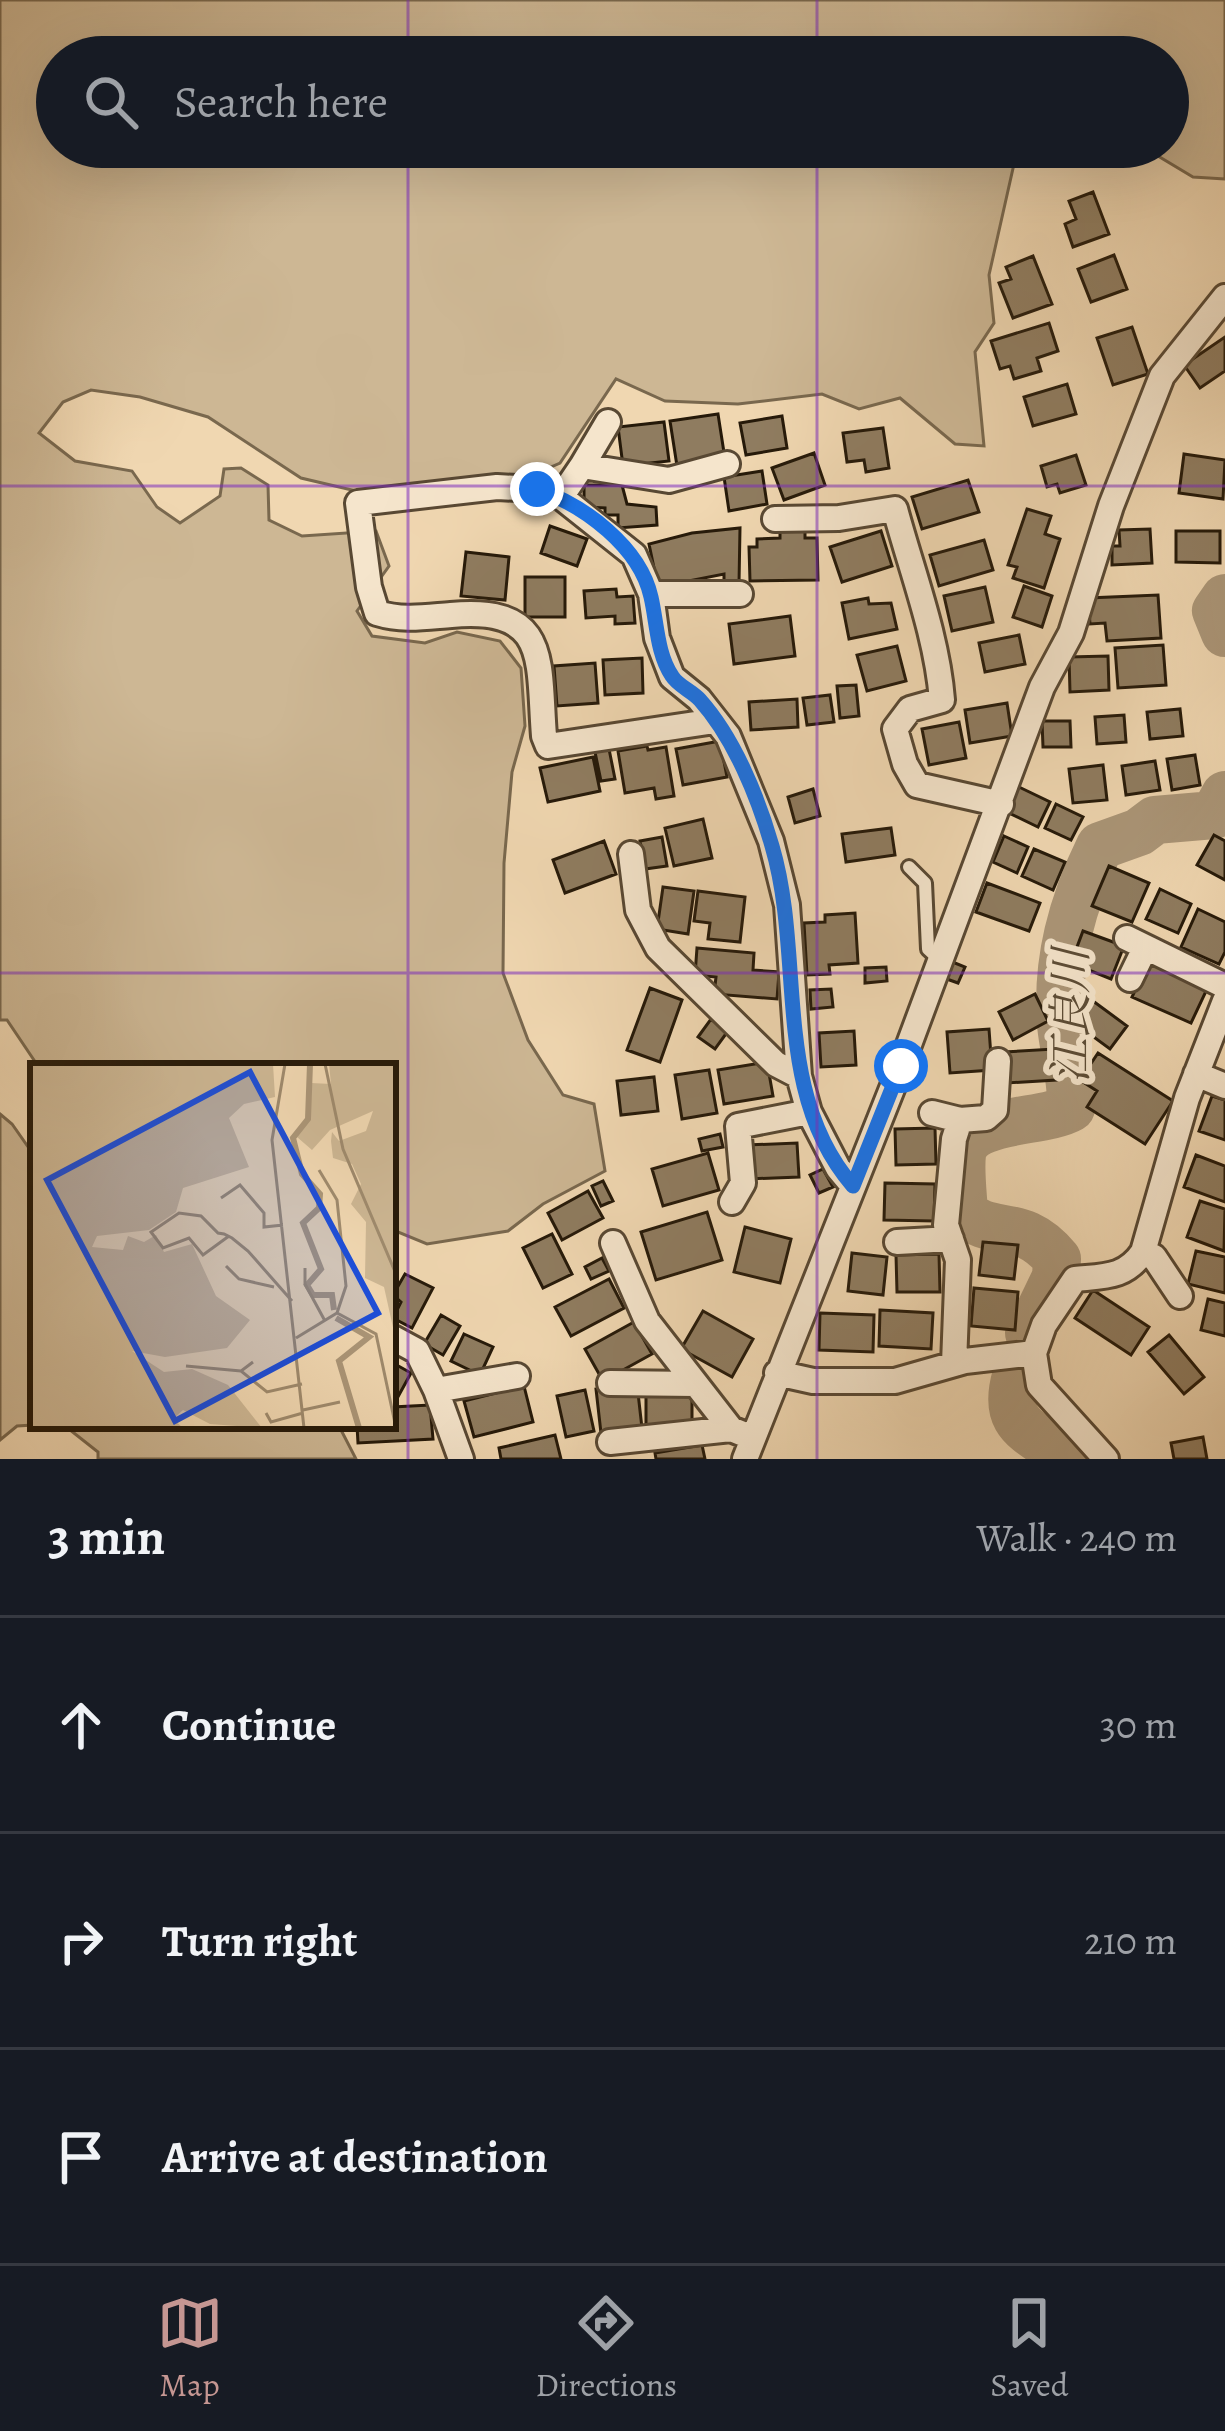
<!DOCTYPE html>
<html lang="en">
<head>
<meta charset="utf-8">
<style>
  body { margin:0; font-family:Alegreya,"Noto Serif JP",serif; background:#20242c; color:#f1f3f6 }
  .stop { position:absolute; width:36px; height:36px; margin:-27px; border:9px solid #1a73e8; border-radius:50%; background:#fff }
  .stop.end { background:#1a73e8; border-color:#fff; box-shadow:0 3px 12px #0008 }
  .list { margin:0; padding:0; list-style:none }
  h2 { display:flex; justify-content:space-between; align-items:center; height:156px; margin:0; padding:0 48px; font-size:51px }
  h2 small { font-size:39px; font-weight:400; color:#9ea1a6 }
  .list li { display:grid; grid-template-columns:78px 1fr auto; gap:36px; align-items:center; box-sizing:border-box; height:216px; padding:0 48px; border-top:3px solid #363941 }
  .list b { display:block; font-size:45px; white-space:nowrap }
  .list em { font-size:39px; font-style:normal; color:#9ea1a6 }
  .icon { flex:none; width:66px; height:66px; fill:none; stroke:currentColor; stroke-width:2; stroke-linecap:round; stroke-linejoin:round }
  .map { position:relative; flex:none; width:1225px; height:1459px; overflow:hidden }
  .search { position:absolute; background:#171b24; box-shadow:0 12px 48px #0002; left:36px; right:36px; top:36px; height:132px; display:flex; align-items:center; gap:30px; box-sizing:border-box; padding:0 42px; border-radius:66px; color:#9ea1a6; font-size:45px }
  .sheet { height:804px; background:#171b24 }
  nav { display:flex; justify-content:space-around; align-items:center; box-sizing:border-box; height:168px; border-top:3px solid #363941; background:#171b24; font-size:33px; color:#9ea1a6 }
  nav a { display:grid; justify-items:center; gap:6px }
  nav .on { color:#c59692 }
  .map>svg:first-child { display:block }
</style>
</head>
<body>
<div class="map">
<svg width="1225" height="1459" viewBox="0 0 1225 1459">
  <rect width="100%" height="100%" fill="#f0d7b1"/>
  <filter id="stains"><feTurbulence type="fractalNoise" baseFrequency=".00167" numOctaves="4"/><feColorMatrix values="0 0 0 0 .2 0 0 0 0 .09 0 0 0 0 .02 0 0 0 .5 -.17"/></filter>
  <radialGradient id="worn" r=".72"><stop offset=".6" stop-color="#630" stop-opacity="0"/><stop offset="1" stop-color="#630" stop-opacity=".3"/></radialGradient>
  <path fill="#cdb794" stroke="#79684e" stroke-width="3" d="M0 0H1225V179L1193 177 1143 147H1168V57H57V147H1082L1014 164 989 275 994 323 975 352 984 446 955 444 900 398 859 409 822 394 738 404 665 401 616 379 560 463 528 477 356 491 301 478 208 417 140 397 91 390 63 402 39 433 75 461 132 471 157 507 180 523 220 496 224 469 241 468 268 485 269 520 302 536 376 531 389 566 357 611 372 636 425 643 457 632 500 641 521 668 525 726 512 772 504 863 503 973 528 1040 563 1095 594 1104 605 1171 543 1204 508 1231 427 1244 393 1230V1066H38L7 1020H0Z
    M0 1114 12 1124 33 1154V1425L17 1426 0 1440Z
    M65 1426H339L356 1459H98V1452Z"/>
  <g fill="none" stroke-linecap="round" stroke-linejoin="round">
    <path stroke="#ab9678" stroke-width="48" d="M1225 598 1216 611 1225 633
      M1029 1333 1056 1277 1057 1259C1021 1215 992 1240 964 1212 963 1194 960 1172 962 1154 968 1116 1043 1124 1071 1108 1072 1079 1064 1053 1061 1025 1056 961 1072 903 1100 846L1139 832 1155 820 1214 815 1225 795
      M1016 1376C1001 1428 1032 1430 1067 1459"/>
  </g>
  <path fill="#8f7c60" stroke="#251909" stroke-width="3" d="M1093 192 1109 234 1073 247 1065 224 1076 219 1069 201Z
    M1114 255 1127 289 1091 302 1078 269Z
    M1033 256 1052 304 1013 318 999 283 1011 279 1006 267Z
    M1049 323 1058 351 1037 358 1041 371 1014 379 1010 366 1000 369 991 341Z
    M1132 327 1148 374 1113 385 1097 338Z
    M1225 337V371L1200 388 1184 365Z
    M1067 384 1076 414 1033 426 1024 397Z
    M718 414 725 459 677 466 670 421Z
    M782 416 787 448 746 455 740 423Z
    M664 422 669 461 623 466 618 427Z
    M883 428 889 468 866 472 864 460 847 462 843 433Z
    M814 453 825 485 784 500 772 468Z
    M1184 454 1225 460 1223 499 1179 493Z
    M1076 455 1086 485 1060 493 1057 484 1047 487 1041 466Z
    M762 471 767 504 729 511 724 477Z
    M968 480 979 512 922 529 912 497Z
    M584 485H622L627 504 656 507 657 525 618 528V515H605V508L584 507Z
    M1027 509 1051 516 1045 534 1060 539 1044 588 1013 578 1017 567 1008 565Z
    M550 526 587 539 577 566 541 553Z
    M740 528 739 584 724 585V574L658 587 649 544 692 533Z
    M1150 529 1152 563 1112 565V546H1120L1119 530Z
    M780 530H805V538H817L818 580 750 581 749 547H757V539L780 538Z
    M881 531 892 566 842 582 830 547Z
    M1176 531H1220V563L1176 562Z
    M984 540 993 570 939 586 930 555Z
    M466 552 509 557 505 600 461 596Z
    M525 577H565V617H525Z
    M1024 586 1052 596 1042 627 1013 617Z
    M985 587 993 622 952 631 944 596Z
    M616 589 617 597 633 596 635 623 615 624V616L586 618 584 591Z
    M1158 595 1161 638 1107 641 1105 623 1090 624 1088 598Z
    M868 598 869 604 891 603 897 629 849 639 842 603Z
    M790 616 795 656 734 664 729 624Z
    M1019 635 1025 664 985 672 979 643Z
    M1163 645 1166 685 1118 688 1115 648Z
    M897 646 906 681 867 691 857 655Z
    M1108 656 1109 690 1070 692 1069 657Z
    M642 658 643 693 605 695 603 660Z
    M595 663 598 703 557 706 554 666Z
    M856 685 859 716 840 718 837 686Z
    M830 695 834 722 807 725 803 698Z
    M797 699 798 727 751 730 749 702Z
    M1007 703 1012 736 970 743 965 710Z
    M1180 709 1183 736 1150 739 1147 712Z
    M1124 715 1126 742 1097 744 1095 717Z
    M1042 721H1070L1071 747H1043Z
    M959 722 966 758 929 765 922 729Z
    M720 741 727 777 683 785 676 749Z
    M647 746 648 750 666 747 674 796 656 799 654 788 625 793 618 751Z
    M609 749 615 779 601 781 595 752Z
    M1195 755 1200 785 1172 790 1167 759Z
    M593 757 600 791 548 802 540 768Z
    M1155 761 1160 790 1126 795 1122 766Z
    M1103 765 1107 800 1073 803 1069 769Z
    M1019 787 1050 802 1038 827 1007 812Z
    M813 789 820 816 795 823 788 797Z
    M1056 804 1083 817 1071 840 1045 828Z
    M703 819 712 858 674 866 665 828Z
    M891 828 895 855 846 862 842 834Z
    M1214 835 1225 841V880L1197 865Z
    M1004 836 1028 847 1017 873 993 862Z
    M662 837 667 866 645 869 640 841Z
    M604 841 616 874 565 893 553 860Z
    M1034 849 1065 862 1053 890 1022 876Z
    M1109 866 1149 883 1132 922 1092 906Z
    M987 883 1040 903 1029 931 976 912Z
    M663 887 694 891 688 934 657 929Z
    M1160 889 1191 904 1178 933 1146 919Z
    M698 891 745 897 740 942 708 939 710 923 694 921Z
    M1198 909 1225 922V952L1219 964 1181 947Z
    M855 913 858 963 829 965 830 974 807 975 804 923 825 922V915Z
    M1083 931 1124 946 1111 979 1071 963Z
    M697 948 754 953 753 970 779 972 777 999 714 994 716 977 695 975Z
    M1149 960 1208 987 1191 1023 1132 997Z
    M950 961 965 967 958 983 944 978Z
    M886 967 887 981 865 983V968Z
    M650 988 682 1000 660 1062 627 1050Z
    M831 989 833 1007 811 1009 810 990Z
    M1035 994 1048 1021 1013 1040 999 1012Z
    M1093 1001 1127 1026 1110 1049 1076 1024Z
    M711 1019 728 1031 715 1049 698 1037Z
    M989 1029 992 1070 950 1073 947 1032Z
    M854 1031 856 1065 821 1067 819 1033Z
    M1054 1049 1056 1080 1007 1083 1005 1052Z
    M1098 1053 1173 1101 1145 1144 1087 1107 1097 1091 1080 1080Z
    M767 1062 773 1096 724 1104 718 1070Z
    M709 1070 717 1113 682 1119 675 1075Z
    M654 1077 658 1111 621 1115 617 1081Z
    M1212 1096 1225 1100V1140L1199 1131Z
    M935 1128 936 1164 896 1165 895 1129Z
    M720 1134 723 1147 702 1151 699 1139Z
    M797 1143 799 1177 748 1179 747 1145Z
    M708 1153 719 1190 663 1206 652 1169Z
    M1196 1155 1225 1166V1202L1184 1187Z
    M823 1169 833 1187 819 1193 810 1175Z
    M603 1181 613 1201 601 1206 592 1186Z
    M885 1183 935 1184 934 1221 884 1220Z
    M588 1191 603 1218 562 1240 548 1213Z
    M1200 1201 1225 1209 1224 1251 1187 1237Z
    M707 1212 722 1260 656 1280 641 1232Z
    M745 1227 791 1239 780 1283 734 1272Z
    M552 1234 572 1274 543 1288 523 1248Z
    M983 1242 1018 1245 1014 1279 979 1275Z
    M1196 1251 1225 1257V1293L1188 1284Z
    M852 1253 887 1257 883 1295 848 1291Z
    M939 1254 940 1292H897L896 1255Z
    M602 1258 609 1271 591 1279 585 1267Z
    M405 1274 433 1288 412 1328 393 1318 401 1302 393 1295Z
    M609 1279 624 1308 571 1336 555 1307Z
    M974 1288 1018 1292 1015 1330 971 1326Z
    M1093 1290 1149 1327 1131 1355 1075 1318Z
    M1208 1299 1225 1303V1336L1201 1330Z
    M880 1310 933 1313 931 1349 879 1346Z
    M703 1311 753 1339 732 1377 681 1349Z
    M820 1313 874 1315 873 1352 819 1350Z
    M441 1315 460 1326 443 1355 424 1344Z
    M634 1322 652 1354 603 1381 585 1349Z
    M464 1334 493 1347 480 1375 451 1361Z
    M1169 1335 1204 1377 1184 1394 1148 1352Z
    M393 1363 411 1373 394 1404 393 1403Z
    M637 1384 643 1437 602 1442 596 1389Z
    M524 1386 533 1422 474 1437 464 1401Z
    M585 1390 594 1431 566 1437 557 1396Z
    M646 1391H692V1428L646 1427Z
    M430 1405 433 1439 358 1443 357 1426H393V1407Z
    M555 1435 561 1459H501L499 1448Z
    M1203 1437 1207 1459H1174L1171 1443Z
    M702 1445 705 1459H656L655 1453Z"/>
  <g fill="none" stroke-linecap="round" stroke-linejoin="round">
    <defs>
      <path id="service" d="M909 867 925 883 928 949 940 960"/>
      <path id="minor" d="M582 466 608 422
        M561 497 582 466 669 480 727 464
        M775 519 839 518 895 509C912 572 937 636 942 700L910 709 895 729 905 764 917 785 1001 804
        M651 594H740
        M715 721 548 746 544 736C538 661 550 606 451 615 425 617 403 621 377 613L369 587 358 503 497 487 537 489 561 497 634 555 651 594 657 638 672 677 699 699 728 736 771 841 787 905 799 1076 809 1112 838 1168 853 1186
        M631 854 638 910 658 948 776 1064 799 1076
        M1127 938 1225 986
        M1130 979 1145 948
        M1196 1074 1225 1086
        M932 1113 960 1120
        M732 1202 743 1183 738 1126 809 1112
        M897 1242 951 1239
        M613 1243 647 1321 696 1384
        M1143 1252 1154 1257 1180 1296
        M393 1338 417 1351 436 1390
        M1034 1353 1044 1325 1075 1279C1105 1276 1125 1278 1143 1252L1187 1098 1225 1001
        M954 1364 958 1260 946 1225 954 1139 960 1120 986 1118 995 1110 998 1061
        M777 1373 813 1381H895L965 1361 1034 1353 1039 1385 1106 1459
        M610 1383 696 1384 731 1429
        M610 1442 731 1429 753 1438
        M461 1459 436 1390 517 1376
        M745 1459 901 1066 1042 687 1071 633 1111 506 1162 376 1225 297"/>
    </defs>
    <use href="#service" stroke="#584833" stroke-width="18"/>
    <use href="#minor" stroke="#584833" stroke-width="30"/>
    <use href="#service" stroke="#f5e5cc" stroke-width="12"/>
    <use href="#minor" stroke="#f5e5cc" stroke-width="24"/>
  </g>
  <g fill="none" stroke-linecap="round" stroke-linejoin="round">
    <path stroke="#1a73e8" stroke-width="15" d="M537 489C584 505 640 547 651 597 657 623 657 654 672 676 678 686 692 691 700 700 734 738 758 797 772 846 805 957 771 1092 853 1186L901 1066"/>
  </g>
  <path fill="none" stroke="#7b2cbf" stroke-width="3" stroke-opacity="0.55" d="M408 0V57M817 0V57M408 147V1459M817 147V1459M0 486H1225M0 973H1225"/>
  <g text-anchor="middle" stroke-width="12" stroke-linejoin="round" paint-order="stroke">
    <g font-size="45" font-style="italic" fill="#5b4b35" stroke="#f5e5cc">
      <text transform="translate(1070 1016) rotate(-90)" y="16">江良川</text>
    </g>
  </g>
  <g transform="translate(30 1063)">
    <rect width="366" height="366" fill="#f0d7b1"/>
    <path d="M0 1H243L245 34 214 41 199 55 219 104 153 125 146 149 119 167 67 173 62 184 93 187 98 173 114 179 126 172 134 189 162 181 186 233 220 257 197 285 135 294 102 288 134 309 162 306 198 322 232 365 180 361 153 347 143 356 153 365H0ZM299 1H366V278L354 224 335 215 336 159 321 141 331 121 322 101 303 95 301 78 302 69 309 78 336 68 343 48 300 67 282 87 267 74 281 53V20L301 21Z" fill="#cdb794"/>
    <path fill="none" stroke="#ab9678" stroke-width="6" d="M280 1 278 56 263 75 272 111 290 131 289 145 273 160 291 206 277 222 283 232H302L304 247M306 255 339 274 309 298 329 365"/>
    <path fill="none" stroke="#9f8b6e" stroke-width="3" d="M255 1 242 77 274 365M295 1 313 86 366 211M289 107 307 137 316 223 307 250M191 135 210 122 234 150V164L253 162M199 173 173 192 159 175 133 185 121 169 149 150 171 153 188 170 194 171 202 175 218 188 262 238M196 203 209 216 244 224M275 205V221L295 258M266 275 307 250 346 271 366 365M223 299 211 308 237 329 272 321M156 303 211 308M273 347 310 339M236 350 241 359 273 350"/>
    <path fill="#1d4ed8" fill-opacity="0.15" stroke="#1d4ed8" stroke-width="6" d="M220 9 348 250 145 358 17 117Z"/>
    <rect width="366" height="366" fill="none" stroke="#251909" stroke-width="6"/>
  </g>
  <rect width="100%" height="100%" filter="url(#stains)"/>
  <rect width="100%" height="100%" fill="url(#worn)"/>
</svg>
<div class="stop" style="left:901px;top:1066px"></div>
<div class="stop end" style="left:537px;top:489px"></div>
<div class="search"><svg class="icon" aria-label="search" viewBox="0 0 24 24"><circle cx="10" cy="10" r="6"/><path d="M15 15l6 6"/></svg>Search here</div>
</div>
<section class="sheet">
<h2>3 min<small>Walk · 240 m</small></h2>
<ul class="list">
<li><svg class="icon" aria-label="ahead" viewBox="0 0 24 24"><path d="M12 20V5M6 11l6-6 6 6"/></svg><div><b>Continue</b></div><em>30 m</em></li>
<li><svg class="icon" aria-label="right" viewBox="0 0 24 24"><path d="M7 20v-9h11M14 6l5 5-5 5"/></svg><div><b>Turn right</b></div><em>210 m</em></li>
<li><svg class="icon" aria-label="arrive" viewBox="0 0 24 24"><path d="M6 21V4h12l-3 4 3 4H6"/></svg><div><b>Arrive at destination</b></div></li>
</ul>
</section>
<nav>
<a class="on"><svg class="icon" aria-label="map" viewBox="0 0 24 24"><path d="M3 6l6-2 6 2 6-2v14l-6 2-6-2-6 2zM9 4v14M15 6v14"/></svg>Map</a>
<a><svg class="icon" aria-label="directions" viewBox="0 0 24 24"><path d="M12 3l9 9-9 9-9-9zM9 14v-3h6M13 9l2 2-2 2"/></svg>Directions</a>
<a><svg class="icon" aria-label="saved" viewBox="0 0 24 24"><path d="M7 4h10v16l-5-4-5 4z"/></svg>Saved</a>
</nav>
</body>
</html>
